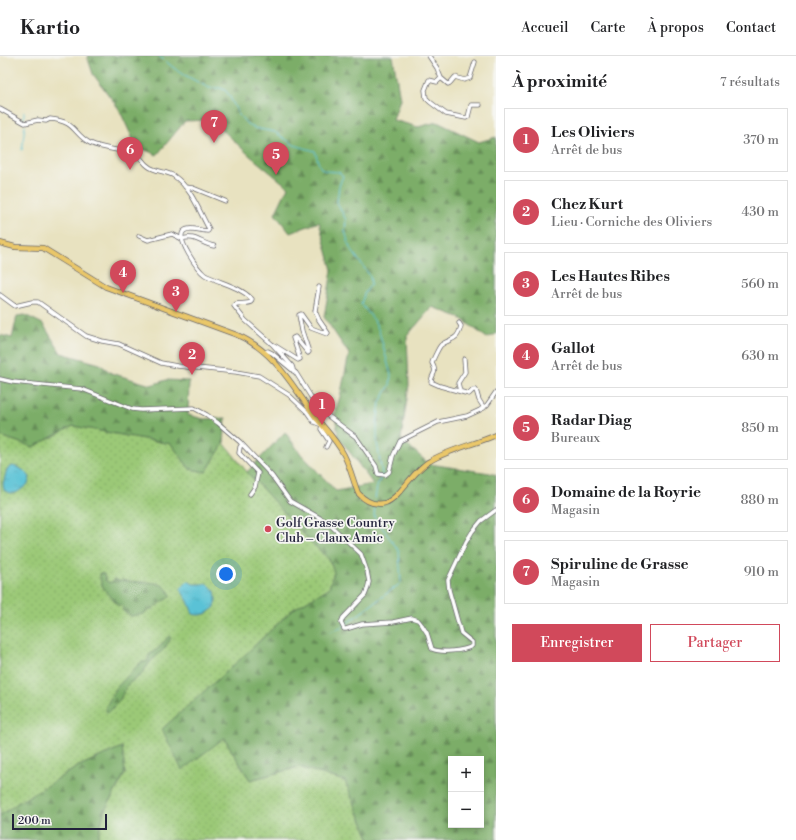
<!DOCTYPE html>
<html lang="fr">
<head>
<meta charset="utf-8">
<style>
  body { margin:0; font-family:"Libre Bodoni",serif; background:#f6f6f6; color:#202124 }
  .controls { position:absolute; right:12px; bottom:12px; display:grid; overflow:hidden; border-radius:0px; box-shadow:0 2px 6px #0003 }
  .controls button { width:36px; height:36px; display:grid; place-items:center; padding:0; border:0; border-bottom:1px solid #e0e0e0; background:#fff; color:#202124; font:20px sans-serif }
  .scale { position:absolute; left:12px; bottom:10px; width:95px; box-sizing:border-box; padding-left:4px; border:2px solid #22223b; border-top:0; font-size:11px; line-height:14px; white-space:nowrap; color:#22223b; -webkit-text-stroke:3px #f6f6f2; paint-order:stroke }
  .you { position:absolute; left:226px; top:518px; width:14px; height:14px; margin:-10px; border:3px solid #fff; border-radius:50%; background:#1a73e8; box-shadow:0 0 0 6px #1a73e833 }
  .badge { display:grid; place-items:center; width:26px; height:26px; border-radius:50%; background:#d1495b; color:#fff; font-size:13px; font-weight:700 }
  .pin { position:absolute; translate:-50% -33px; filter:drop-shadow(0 1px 2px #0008) }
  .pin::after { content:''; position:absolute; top:21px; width:14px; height:12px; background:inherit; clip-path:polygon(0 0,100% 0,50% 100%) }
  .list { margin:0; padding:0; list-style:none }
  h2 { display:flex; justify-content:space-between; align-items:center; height:52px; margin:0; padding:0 16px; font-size:17px }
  h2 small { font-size:13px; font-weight:400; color:#757577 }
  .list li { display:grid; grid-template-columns:26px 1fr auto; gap:12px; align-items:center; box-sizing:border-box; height:64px; margin:0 8px 8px; padding:0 8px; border:1px solid #e0e0e0; border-radius:0px }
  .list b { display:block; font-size:15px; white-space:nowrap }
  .list p { margin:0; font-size:13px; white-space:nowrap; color:#757577 }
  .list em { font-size:13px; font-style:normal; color:#757577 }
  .actions { display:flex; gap:8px; padding:12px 16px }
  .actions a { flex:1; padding:9px 0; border:1px solid #d1495b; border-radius:0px; text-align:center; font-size:14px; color:#d1495b }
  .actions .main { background:#d1495b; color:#fff }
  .map { position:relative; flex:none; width:496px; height:784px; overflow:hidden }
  header { display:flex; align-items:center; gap:24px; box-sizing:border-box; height:56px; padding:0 20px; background:#fff; border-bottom:1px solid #e0e0e0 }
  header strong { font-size:19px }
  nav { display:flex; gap:22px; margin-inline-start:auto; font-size:14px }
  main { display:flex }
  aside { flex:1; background:#fff }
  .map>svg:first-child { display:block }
</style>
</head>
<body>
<header>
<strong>Kartio</strong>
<nav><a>Accueil</a><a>Carte</a><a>À propos</a><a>Contact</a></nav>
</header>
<main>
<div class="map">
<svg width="496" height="784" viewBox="0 0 496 784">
  <defs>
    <pattern id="grass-dots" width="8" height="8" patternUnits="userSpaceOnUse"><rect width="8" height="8" fill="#9bc977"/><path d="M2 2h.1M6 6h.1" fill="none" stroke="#85ac68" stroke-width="1.8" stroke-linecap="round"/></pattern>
    <pattern id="forest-firs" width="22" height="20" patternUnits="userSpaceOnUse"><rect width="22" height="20" fill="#7cad68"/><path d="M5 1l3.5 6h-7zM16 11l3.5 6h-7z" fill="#658c57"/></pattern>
    <pattern id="water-ripples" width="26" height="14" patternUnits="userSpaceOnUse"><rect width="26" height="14" fill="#5ac2d6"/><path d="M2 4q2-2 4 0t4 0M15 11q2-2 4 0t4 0" fill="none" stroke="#4ea6b9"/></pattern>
  </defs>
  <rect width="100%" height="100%" fill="#f6f6f2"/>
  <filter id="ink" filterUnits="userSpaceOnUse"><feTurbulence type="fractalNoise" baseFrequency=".025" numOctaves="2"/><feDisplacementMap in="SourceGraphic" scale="8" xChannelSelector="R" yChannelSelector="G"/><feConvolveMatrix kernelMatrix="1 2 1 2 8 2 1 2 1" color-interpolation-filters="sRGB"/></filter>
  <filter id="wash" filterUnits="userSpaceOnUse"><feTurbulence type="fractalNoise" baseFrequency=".012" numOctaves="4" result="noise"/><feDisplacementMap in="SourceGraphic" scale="16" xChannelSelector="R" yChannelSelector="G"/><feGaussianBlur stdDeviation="0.9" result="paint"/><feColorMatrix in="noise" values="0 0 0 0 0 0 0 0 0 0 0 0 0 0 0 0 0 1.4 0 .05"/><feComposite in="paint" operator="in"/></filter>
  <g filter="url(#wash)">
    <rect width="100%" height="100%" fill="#e8e2c0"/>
    <path fill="url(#grass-dots)" stroke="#5e7659" d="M73 370 171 388 190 413 206 416 224 387 247 416 311 486 329 503 334 516 329 532 292 554 247 597 224 682 250 724 299 711 345 725 370 784H97L104 756 125 718 122 691 79 710 18 747 1 759 0 758V380L33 391Z"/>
    <path fill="url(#forest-firs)" stroke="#4f6852" fill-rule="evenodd" d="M87 0H393L400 43 393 64 418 71 437 66 479 86 496 81V278L487 282 459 261 432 251 407 280 409 329 401 383 429 408 490 417 496 419V784H370L345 725 299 711 250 724 224 682 182 714 162 673 247 597 292 554 329 532 334 516 329 503 311 486 247 416 285 376 301 398 336 435 373 428 338 380 335 357 340 341 349 298 324 261 332 214 319 166 290 177 275 158 288 131 249 99 212 64 185 65 157 99 136 90 119 53 93 18ZM451 703H481V769H451Z
      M25 259 43 268 61 297 100 308 111 317 151 329 166 324 189 325 188 359 204 363 226 362 224 387 206 416 190 413 171 388 73 370 33 391 0 380V279L12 282 17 260Z
      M100 517 104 518 105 524 110 527 115 523 119 525 122 524C134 528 158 523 166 532 168 534 170 537 171 540L144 558 131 560 123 555 122 549H117C110 536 99 534 100 517Z
      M169 580 171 582 164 593 150 606 141 619 128 628 119 645 109 656 106 655V650L117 631 140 607 148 605 149 599 159 592Z
      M122 691 125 717 104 756 97 784H0V758L1 759 18 747 79 710Z"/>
    <path fill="url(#water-ripples)" stroke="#3e7288" d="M12 410C20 411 25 415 30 421L28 428C19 435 15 441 4 434L3 428 7 413Z
      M188 525 193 528H208L215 535 216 542 215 551C208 557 202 561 193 558L188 545 180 533Z"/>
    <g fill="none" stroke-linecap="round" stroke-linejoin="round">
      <path stroke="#5ac2d6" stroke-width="1" d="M159 0 179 16 209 32H220L225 34 229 39 239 59 247 68 254 72 275 76 294 89 315 95C321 114 317 115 339 116L343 120 339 130 337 146 346 164 345 175 350 192 370 220 371 228 364 238 361 248 374 264 379 275 391 319 390 329 380 346 377 368V386L382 418 377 431 375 443
        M24 56V63
        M22 94 25 69
        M343 570 401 527 399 495 374 460 375 451
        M330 576 341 571"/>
    </g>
  </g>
  <g filter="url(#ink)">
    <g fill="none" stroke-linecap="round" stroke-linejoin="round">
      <defs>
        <path id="minor" d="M429 0 437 12 441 22 448 28 450 27 455 21 464 24 470 22 475 6
          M441 22 437 26 429 24 425 34 426 42 430 46 446 58 466 62 468 61 471 49H480
          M0 53 25 67 38 64 46 65 50 63C76 65 73 78 90 87 102 93 122 94 135 98 141 100 143 107 148 110 155 116 166 115 174 120 192 133 199 155 209 173L208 175C201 175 189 170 184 175 175 182 198 214 205 219 208 221 213 222 216 224 229 229 242 233 252 243L251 246C247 248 241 247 236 248L234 250 245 264 273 289 292 310 293 313V315
          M185 131 193 132 225 145
          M139 180 148 184 172 178 182 183C194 178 202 188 214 190
          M0 239 15 250 32 246H38L86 280 102 285 119 288 161 307 177 310 236 316 259 320 289 339 307 356 314 366 322 369 321 373 329 385 326 391
          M459 267 461 270C457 286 452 281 441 289 439 291 433 303 432 307 438 318 432 316 431 326L440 330 469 338 473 334H476L479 344 484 352
          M274 289 298 304 300 303 293 282 295 281 308 297 309 296 302 275 299 259 301 258 311 272 327 278 328 277 319 264 315 255 319 231
          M265 296 268 295 272 297 296 317 311 341 328 360 356 381 376 410 378 418 385 419 389 416 393 400 400 385 438 366 467 360 480 354 487 349 496 336
          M0 323 13 326 82 333 132 353 141 354 194 352 207 359 218 367 240 386 272 420 290 445 327 466 361 498 367 515 369 526 367 534 365 539 343 562 341 567 344 573H346L362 568 393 566 412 562 418 564 422 569 427 577 432 593C441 597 464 595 472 590V586L461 577 449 534 448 524 466 486 472 476 481 465 496 454
          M460 335 458 327 465 316 464 303
          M242 388 240 391 239 397 258 417 255 431 250 438"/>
        <path id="major" d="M0 187 15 191 43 192 106 231 237 279C275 295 293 331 316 362 326 374 337 385 344 399 350 411 353 424 358 437 365 445 373 450 385 447 400 442 413 414 430 405 448 394 476 388 496 379"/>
      </defs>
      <use href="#minor" stroke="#67656a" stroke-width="5"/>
      <use href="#major" stroke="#67656a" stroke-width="6"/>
      <use href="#minor" stroke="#fff" stroke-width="3.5"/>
      <use href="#major" stroke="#eac769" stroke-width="4.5"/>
    </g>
  </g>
  <circle fill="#d1495b" stroke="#f6f6f2" stroke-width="1.5" cx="268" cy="473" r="4"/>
  <g text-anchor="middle" stroke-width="3.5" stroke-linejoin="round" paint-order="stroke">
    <g font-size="13" fill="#22223b" stroke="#f6f6f2" text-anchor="start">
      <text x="276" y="471">Golf Grasse Country<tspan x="276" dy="15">Club – Claux Amic</tspan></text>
    </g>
  </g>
</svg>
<div class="controls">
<button>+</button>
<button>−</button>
</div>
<div class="scale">200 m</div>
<div class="you"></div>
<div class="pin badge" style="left:322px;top:369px">1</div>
<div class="pin badge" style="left:192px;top:319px">2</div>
<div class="pin badge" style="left:176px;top:256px">3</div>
<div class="pin badge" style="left:123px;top:237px">4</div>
<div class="pin badge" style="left:276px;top:119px">5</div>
<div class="pin badge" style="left:130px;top:114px">6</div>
<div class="pin badge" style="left:214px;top:87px">7</div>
</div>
<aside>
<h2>À proximité<small>7 résultats</small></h2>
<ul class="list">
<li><span class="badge">1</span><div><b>Les Oliviers</b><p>Arrêt de bus</p></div><em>370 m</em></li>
<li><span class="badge">2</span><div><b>Chez Kurt</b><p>Lieu · Corniche des Oliviers</p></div><em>430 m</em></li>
<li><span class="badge">3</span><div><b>Les Hautes Ribes</b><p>Arrêt de bus</p></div><em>560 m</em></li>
<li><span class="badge">4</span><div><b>Gallot</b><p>Arrêt de bus</p></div><em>630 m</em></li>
<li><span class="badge">5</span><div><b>Radar Diag</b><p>Bureaux</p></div><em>850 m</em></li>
<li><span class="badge">6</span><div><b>Domaine de la Royrie</b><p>Magasin</p></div><em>880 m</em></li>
<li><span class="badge">7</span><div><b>Spiruline de Grasse</b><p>Magasin</p></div><em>910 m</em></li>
</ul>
<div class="actions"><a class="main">Enregistrer</a><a>Partager</a></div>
</aside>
</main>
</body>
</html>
